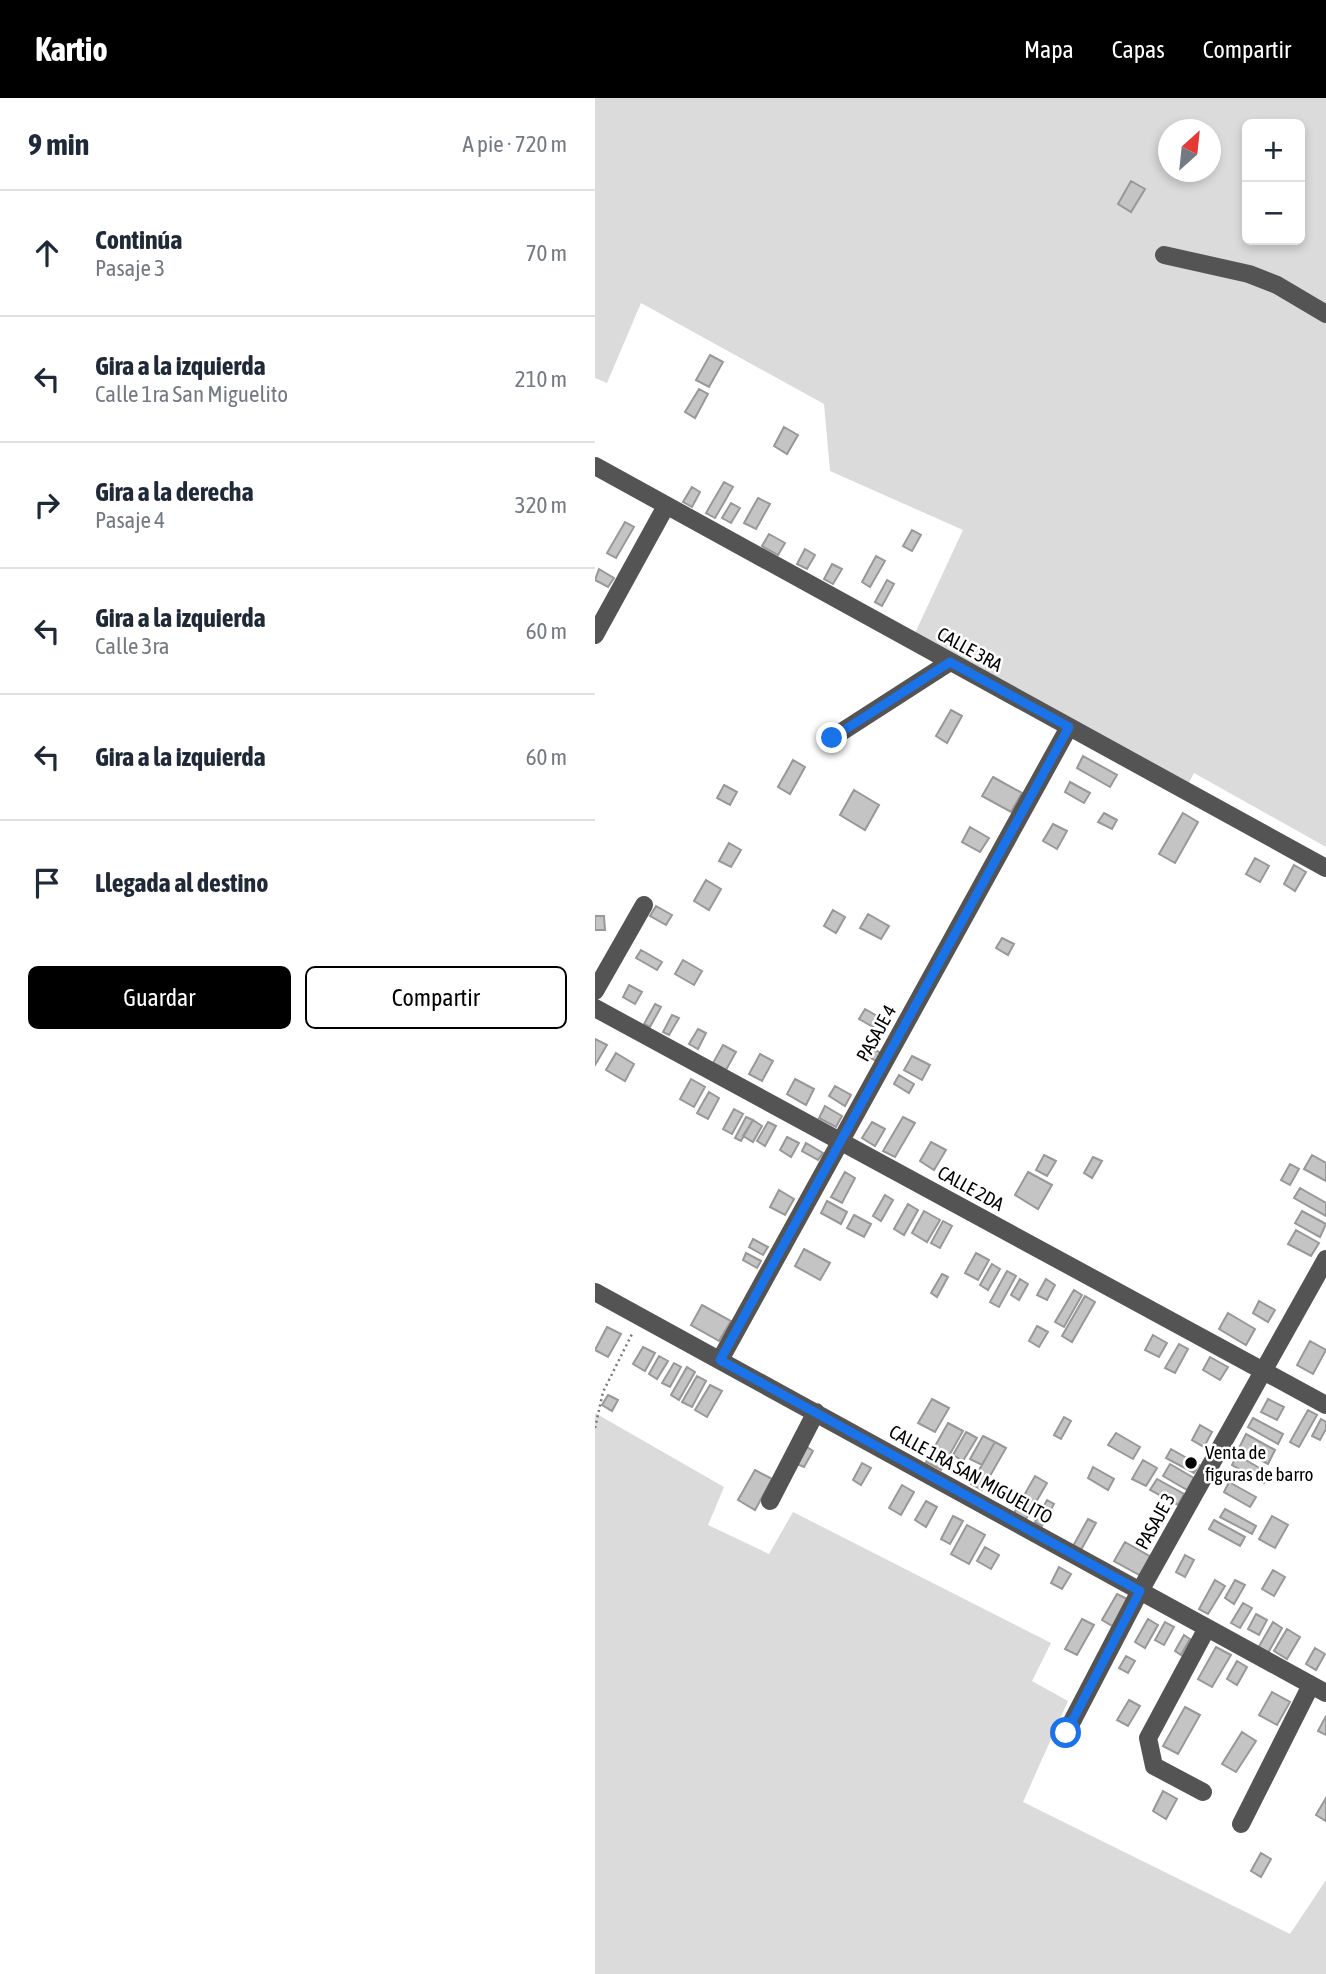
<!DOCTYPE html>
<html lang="es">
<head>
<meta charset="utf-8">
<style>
  body { margin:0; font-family:"Asap Condensed",sans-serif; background:#f6f6f7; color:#1f2937 }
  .controls { position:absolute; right:21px; top:21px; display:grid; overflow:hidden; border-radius:10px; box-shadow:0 4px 10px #0003 }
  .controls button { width:63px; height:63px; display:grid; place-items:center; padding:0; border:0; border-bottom:2px solid #e0e1e3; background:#fff; color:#1f2937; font:35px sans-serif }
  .compass { position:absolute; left:563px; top:21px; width:63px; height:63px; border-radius:50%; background:#fff; box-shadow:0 4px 10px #0003; rotate:27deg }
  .stop { position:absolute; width:21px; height:21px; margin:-16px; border:5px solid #1a73e8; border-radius:50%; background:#fff }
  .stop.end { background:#1a73e8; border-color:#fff; box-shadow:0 2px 7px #0008 }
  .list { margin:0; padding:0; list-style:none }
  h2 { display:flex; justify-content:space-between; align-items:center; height:91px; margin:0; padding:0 28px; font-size:30px }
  h2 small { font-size:23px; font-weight:400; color:#747a83 }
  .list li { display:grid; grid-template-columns:46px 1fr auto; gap:21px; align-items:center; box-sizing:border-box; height:126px; padding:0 28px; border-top:2px solid #e0e1e3 }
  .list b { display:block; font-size:26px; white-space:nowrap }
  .list p { margin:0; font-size:23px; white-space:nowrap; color:#747a83 }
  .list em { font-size:23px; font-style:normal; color:#747a83 }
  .actions { display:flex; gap:14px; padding:21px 28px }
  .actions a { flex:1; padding:16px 0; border:2px solid #000; border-radius:10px; text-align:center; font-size:24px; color:#000 }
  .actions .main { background:#000; color:#fff }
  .icon { flex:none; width:38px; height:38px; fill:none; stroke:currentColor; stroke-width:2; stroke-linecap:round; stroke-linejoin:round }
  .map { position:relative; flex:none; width:731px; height:1876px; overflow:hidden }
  header { display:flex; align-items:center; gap:42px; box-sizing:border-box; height:98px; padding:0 35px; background:#000; color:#fff }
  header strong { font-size:33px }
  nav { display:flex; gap:38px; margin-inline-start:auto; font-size:24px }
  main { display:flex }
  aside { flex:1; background:#fff }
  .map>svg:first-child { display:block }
</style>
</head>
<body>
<header>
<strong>Kartio</strong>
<nav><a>Mapa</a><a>Capas</a><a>Compartir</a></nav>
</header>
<main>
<aside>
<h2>9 min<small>A pie · 720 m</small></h2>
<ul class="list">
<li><svg class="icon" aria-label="ahead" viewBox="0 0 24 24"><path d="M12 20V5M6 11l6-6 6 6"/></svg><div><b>Continúa</b><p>Pasaje 3</p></div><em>70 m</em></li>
<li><svg class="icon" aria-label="left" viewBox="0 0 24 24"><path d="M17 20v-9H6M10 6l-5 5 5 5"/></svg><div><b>Gira a la izquierda</b><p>Calle 1ra San Miguelito</p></div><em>210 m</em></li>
<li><svg class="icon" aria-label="right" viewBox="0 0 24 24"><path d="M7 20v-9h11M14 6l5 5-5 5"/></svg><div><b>Gira a la derecha</b><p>Pasaje 4</p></div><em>320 m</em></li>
<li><svg class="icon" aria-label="left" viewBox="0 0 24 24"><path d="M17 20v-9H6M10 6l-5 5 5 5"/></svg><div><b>Gira a la izquierda</b><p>Calle 3ra</p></div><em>60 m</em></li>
<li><svg class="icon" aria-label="left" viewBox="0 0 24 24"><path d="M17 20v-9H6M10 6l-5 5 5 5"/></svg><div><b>Gira a la izquierda</b></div><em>60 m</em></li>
<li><svg class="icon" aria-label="arrive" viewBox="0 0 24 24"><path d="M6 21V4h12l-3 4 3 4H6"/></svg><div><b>Llegada al destino</b></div></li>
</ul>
<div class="actions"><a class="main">Guardar</a><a>Compartir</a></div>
</aside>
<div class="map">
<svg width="731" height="1876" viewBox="0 0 731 1876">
  <rect width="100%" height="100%" fill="#fff"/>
  <path fill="#dbdbdb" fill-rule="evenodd" d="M0 0H731V749L599 675 591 691 314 548 368 432 235 373 229 306 46 205 12 285 0 280ZM652 26H705V142H652ZM573 32H615V74H573Z
    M0 1315 129 1389 113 1427 174 1456 198 1414 456 1545 437 1583 473 1603 428 1704 695 1836 731 1782V1876H0Z"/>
  <path fill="#c4c4c4" stroke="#989898" stroke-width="2" d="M536 83 550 91 536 114 523 106Z
    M115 257 128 264 114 289 101 282Z
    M104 291 113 296 100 320 90 314Z
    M189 329 203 337 192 356 179 348Z
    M129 384 138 389 120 420 111 415Z
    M97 389 105 394 97 409 88 404Z
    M163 400 175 406 161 431 149 425Z
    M136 405 145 410 136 425 127 420Z
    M30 424 39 429 21 460 12 455Z
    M317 432 326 437 317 453 308 448Z
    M174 436 190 445 183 457 167 448Z
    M210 451 220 457 212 471 202 466Z
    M281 458 290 463 275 489 267 484Z
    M237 466 247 471 238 486 229 481Z
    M4 471 19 480 13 489 0 482Z
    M292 482 299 486 287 508 280 504Z
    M356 612 367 618 352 645 341 638Z
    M488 658 522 677 515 689 482 670Z
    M198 662 210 669 195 696 183 689Z
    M398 679 427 695 416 714 387 698Z
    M475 684 495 695 489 705 470 694Z
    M129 687 142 694 135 707 122 700Z
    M259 692 284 707 270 732 245 717Z
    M509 715 522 722 517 731 503 724Z
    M588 715 603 724 580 765 564 756Z
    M458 726 472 733 462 751 448 743Z
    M375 729 394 740 385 754 367 744Z
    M134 745 146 752 136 769 124 763Z
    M660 760 674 768 665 784 651 776Z
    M699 767 711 774 700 793 689 786Z
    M111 782 126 791 114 812 99 803Z
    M61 808 77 817 71 827 55 818Z
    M238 812 250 819 241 835 229 828Z
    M273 816 294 828 286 841 265 830Z
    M0 818H9L10 832H0Z
    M407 840 419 846 413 857 401 850Z
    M46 852 67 864 62 872 41 860Z
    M88 862 107 873 99 887 80 876Z
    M34 887 47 894 40 906 28 899Z
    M60 906 66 909 55 929 49 926Z
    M270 911 284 919 278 929 264 921Z
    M77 917 84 920 74 937 68 934Z
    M103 931 111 935 103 951 94 946Z
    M0 941 12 947 0 967Z
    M128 947 141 954 131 972 118 965Z
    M273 948 286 955 281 963 269 956Z
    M21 955 39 966 30 983 11 972Z
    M165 956 178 963 167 983 154 976Z
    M317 958 335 967 327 982 309 972Z
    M304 977 319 986 314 995 299 986Z
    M96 981 110 989 99 1009 85 1001Z
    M200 981 219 991 211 1007 192 996Z
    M240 988 256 997 250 1008 234 998Z
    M114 994 124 1000 113 1021 102 1015Z
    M230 1008 247 1018 241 1029 224 1020Z
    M139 1011 148 1016 137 1036 128 1031Z
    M151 1019 158 1022 146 1043 140 1040Z
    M308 1019 320 1025 300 1059 288 1053Z
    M158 1022 167 1028 158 1044 148 1038Z
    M173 1024 181 1028 170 1048 162 1043Z
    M277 1024 290 1031 280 1048 267 1040Z
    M192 1039 204 1045 196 1059 185 1052Z
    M336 1044 351 1052 339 1072 325 1063Z
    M211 1045 228 1055 223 1062 207 1053Z
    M449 1057 461 1063 452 1078 441 1072Z
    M717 1057 731 1065V1083L709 1071Z
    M498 1059 507 1063 497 1080 489 1075Z
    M695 1066 704 1071 695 1087 686 1082Z
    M250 1074 260 1080 247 1105 236 1099Z
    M433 1074 457 1087 443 1111 420 1097Z
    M705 1090 731 1105V1118L699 1100Z
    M184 1092 199 1101 190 1117 175 1109Z
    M290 1097 298 1102 286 1123 278 1118Z
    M232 1103 252 1114 246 1126 226 1115Z
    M313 1106 323 1112 309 1137 299 1131Z
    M329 1113 345 1122 332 1144 317 1135Z
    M707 1113 731 1126 725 1139 700 1125Z
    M259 1117 276 1126 269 1139 252 1130Z
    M348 1123 357 1128 345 1150 336 1145Z
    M701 1132 724 1145 716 1158 693 1146Z
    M158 1141 173 1149 168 1157 154 1149Z
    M209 1151 235 1165 225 1182 200 1168Z
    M151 1155 166 1163 162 1170 148 1162Z
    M381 1155 394 1162 383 1182 370 1175Z
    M397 1166 405 1171 393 1192 385 1187Z
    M412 1173 421 1178 404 1209 395 1204Z
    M347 1176 353 1179 342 1199 336 1195Z
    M425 1181 433 1186 424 1202 416 1197Z
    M451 1181 460 1187 452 1202 442 1197Z
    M479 1192 487 1197 469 1229 460 1224Z
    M490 1198 500 1204 477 1244 467 1238Z
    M664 1203 680 1212 673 1224 658 1215Z
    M107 1207 136 1223 124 1243 96 1227Z
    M633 1215 660 1231 651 1247 624 1231Z
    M442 1228 453 1234 444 1249 434 1243Z
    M12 1229 26 1236 13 1259 0 1252Z
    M558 1237 572 1245 564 1259 550 1252Z
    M715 1243 731 1252 718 1276 702 1267Z
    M584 1246 593 1251 580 1275 570 1270Z
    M48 1249 60 1255 50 1273 38 1266Z
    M64 1258 73 1263 62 1281 54 1276Z
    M615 1259 633 1269 625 1282 608 1272Z
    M79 1265 86 1269 75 1289 67 1285Z
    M92 1269 100 1274 84 1302 76 1297Z
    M102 1278 111 1283 97 1309 87 1304Z
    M115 1287 127 1293 112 1319 100 1312Z
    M13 1297 23 1302 17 1313 7 1307Z
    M337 1301 354 1310 340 1334 323 1325Z
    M673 1301 689 1309 682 1322 666 1314Z
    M713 1312 722 1317 704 1349 695 1344Z
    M469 1319 476 1323 466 1341 459 1337Z
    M658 1320 688 1336 683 1346 653 1329Z
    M726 1321 731 1324V1331L725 1342 717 1338Z
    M353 1325 368 1333 346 1372 331 1364Z
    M605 1327 617 1334 609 1349 597 1342Z
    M371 1334 382 1340 368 1363 358 1357Z
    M521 1335 545 1349 538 1361 513 1347Z
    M651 1336 680 1352 673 1366 644 1350Z
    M388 1338 400 1344 387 1367 375 1361Z
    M400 1344 411 1350 387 1392 376 1386Z
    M212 1349 218 1353 209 1369 202 1366Z
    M576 1351 604 1367 599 1375 571 1360Z
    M642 1357 675 1376 669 1385 637 1367Z
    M548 1362 562 1370 551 1388 537 1381Z
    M267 1365 276 1370 266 1387 258 1382Z
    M575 1366 599 1380 592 1392 568 1378Z
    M498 1369 519 1381 513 1392 493 1380Z
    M160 1372 177 1381 160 1412 143 1402Z
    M440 1378 452 1385 431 1421 419 1415Z
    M562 1381 589 1396 583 1407 555 1392Z
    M634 1384 661 1399 655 1409 629 1394Z
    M307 1387 319 1394 306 1417 294 1410Z
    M452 1402 459 1406 447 1428 440 1424Z
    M331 1403 342 1409 331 1429 320 1422Z
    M630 1411 661 1428 657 1436 625 1419Z
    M358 1418 368 1423 355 1446 346 1441Z
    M677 1418 693 1427 680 1450 664 1441Z
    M493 1421 501 1425 486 1452 478 1448Z
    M619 1422 650 1439 645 1448 614 1431Z
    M372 1427 390 1437 374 1466 356 1456Z
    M530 1444 556 1459 546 1478 519 1463Z
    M390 1449 404 1457 396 1471 382 1463Z
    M590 1457 599 1462 590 1479 581 1474Z
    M464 1469 476 1476 467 1491 456 1485Z
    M678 1472 690 1479 679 1498 667 1491Z
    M620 1482 630 1488 613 1516 604 1511Z
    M640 1482 650 1487 639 1506 630 1500Z
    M522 1496 534 1502 519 1529 507 1522Z
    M648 1505 657 1510 645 1530 636 1525Z
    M661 1516 672 1522 664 1537 653 1531Z
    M487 1521 499 1527 482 1557 470 1551Z
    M553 1521 563 1527 550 1550 540 1544Z
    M570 1524 579 1529 569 1547 560 1542Z
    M678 1524 687 1530 673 1555 663 1550Z
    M692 1531 705 1539 692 1561 679 1553Z
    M589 1537 595 1541 586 1557 580 1553Z
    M621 1549 636 1557 617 1589 603 1581Z
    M720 1550 730 1556 721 1572 711 1566Z
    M531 1558 540 1563 533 1575 524 1570Z
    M642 1563 652 1569 642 1587 632 1581Z
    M677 1594 695 1604 682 1627 664 1617Z
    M534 1602 545 1608 533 1628 522 1622Z
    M590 1609 605 1617 583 1656 568 1648Z
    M731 1618V1637L723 1633Z
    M647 1634 661 1643 641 1674 627 1666Z
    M568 1693 582 1701 571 1721 558 1713Z
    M731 1700V1723L721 1717Z
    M666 1755 676 1761 666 1779 656 1773Z"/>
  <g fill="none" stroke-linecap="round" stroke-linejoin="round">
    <path stroke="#767676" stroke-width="2.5" stroke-dasharray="2 3.5" stroke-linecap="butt" d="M0 1330 8 1294 38 1234"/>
    <path stroke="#545454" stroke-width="18" d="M569 157 654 176 682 187 731 216
      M0 368 731 770
      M0 537 71 408
      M237 640 355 564
      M0 893 49 807
      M0 910 731 1307
      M0 1194 731 1595
      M125 1262 474 629
      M175 1403 221 1314
      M471 1635 545 1493 731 1161
      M608 1694 559 1668 553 1640 612 1530
      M646 1726 716 1587"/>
  </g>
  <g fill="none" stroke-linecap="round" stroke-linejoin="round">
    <path stroke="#1a73e8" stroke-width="9" d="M237 640 355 564 474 629 125 1262 545 1493 471 1635"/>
  </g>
  <circle fill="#000" stroke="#fff" stroke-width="2.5" cx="596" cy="1365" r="7"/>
  <g text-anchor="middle" stroke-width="5" stroke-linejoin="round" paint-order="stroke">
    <g font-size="19" fill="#000" stroke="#fff">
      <text transform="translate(375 551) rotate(29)" y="7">CALLE 3RA</text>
      <text transform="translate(281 935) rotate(-61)" y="7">PASAJE 4</text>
      <text transform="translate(376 1090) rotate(29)" y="7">CALLE 2DA</text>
      <text transform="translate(376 1376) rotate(29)" y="7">CALLE 1RA SAN MIGUELITO</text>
      <text transform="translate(560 1423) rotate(-61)" y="7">PASAJE 3</text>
    </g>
    <g font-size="19" fill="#000" stroke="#fff" text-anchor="start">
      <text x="610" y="1361">Venta de<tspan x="610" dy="22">figuras de barro</tspan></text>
    </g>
  </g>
</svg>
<div class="controls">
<button>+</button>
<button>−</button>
</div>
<svg class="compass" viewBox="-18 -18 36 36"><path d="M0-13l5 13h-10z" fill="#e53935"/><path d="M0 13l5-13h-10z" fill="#747a83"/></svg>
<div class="stop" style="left:471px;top:1635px"></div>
<div class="stop end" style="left:237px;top:640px"></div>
</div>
</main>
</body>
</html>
